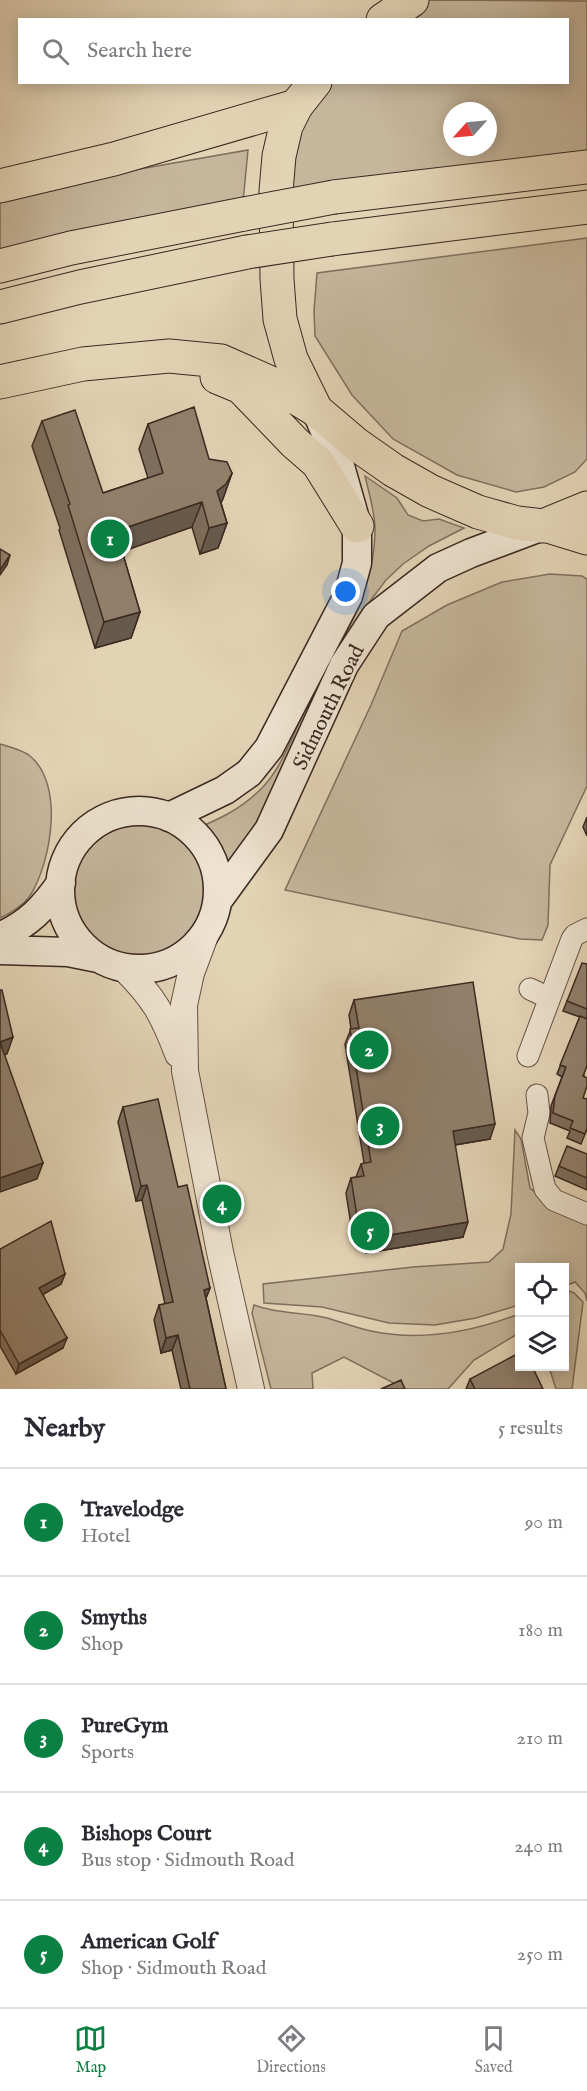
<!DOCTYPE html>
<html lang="en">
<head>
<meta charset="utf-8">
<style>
  body { margin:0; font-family:"IM FELL English",serif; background:#f7f7f7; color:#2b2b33 }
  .controls { position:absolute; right:18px; bottom:18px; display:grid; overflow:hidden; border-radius:0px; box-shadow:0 3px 15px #0003 }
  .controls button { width:54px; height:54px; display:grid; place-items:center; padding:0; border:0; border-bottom:2px solid #e1e1e2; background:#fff; color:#2b2b33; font:30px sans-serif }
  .compass { position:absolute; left:443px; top:102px; width:54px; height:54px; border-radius:50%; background:#fff; box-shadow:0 3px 15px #0003; rotate:243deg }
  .you { position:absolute; left:346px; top:592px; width:21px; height:21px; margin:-15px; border:4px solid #fff; border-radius:50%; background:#1a73e8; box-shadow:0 0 0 9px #1a73e833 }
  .badge { display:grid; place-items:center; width:39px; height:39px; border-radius:50%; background:#0b8043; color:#fff; font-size:20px; font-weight:700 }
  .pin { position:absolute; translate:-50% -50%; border:3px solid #fff; box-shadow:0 2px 6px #0006 }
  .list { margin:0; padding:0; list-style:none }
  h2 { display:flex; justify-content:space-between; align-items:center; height:78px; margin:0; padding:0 24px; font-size:26px }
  h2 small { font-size:20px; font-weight:400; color:#7c7c81 }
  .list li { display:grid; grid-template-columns:39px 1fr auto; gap:18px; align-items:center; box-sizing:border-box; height:108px; padding:0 24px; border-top:2px solid #e1e1e2 }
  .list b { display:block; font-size:22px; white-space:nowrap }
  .list p { margin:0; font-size:20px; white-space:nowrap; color:#7c7c81 }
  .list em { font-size:20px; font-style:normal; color:#7c7c81 }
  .icon { flex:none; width:33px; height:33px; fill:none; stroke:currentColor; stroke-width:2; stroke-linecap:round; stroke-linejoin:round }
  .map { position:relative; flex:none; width:587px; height:1389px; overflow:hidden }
  .search { position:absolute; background:#fff; box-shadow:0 3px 15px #0003; left:18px; right:18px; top:18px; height:66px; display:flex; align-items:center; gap:15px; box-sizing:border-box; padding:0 21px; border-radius:0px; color:#7c7c81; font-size:22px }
  .sheet { height:618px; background:#fff }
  nav { display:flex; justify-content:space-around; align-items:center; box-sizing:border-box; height:84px; border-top:2px solid #e1e1e2; background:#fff; font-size:16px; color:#7c7c81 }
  nav a { display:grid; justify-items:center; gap:3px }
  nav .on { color:#0b8043 }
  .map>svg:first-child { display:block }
</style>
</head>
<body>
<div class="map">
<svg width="587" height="1389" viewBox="0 0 587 1389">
  <rect width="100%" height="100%" fill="#e3d3b5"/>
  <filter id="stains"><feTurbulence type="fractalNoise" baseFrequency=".00333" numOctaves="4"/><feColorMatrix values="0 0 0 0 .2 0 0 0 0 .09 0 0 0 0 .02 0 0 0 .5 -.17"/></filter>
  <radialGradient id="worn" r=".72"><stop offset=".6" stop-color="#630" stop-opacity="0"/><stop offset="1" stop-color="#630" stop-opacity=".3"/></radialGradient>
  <path fill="#c6b69c" stroke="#806f5e" stroke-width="1.5" fill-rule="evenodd" d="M412 0 587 1V167L276 191 315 83 568 82V20L383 19ZM452 111H488V147H452Z
    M248 150 243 202 0 249V198L26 189Z
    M587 238V459L575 472 544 487 516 492 457 475 393 439 352 395 315 336 314 311 317 273Z
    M365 476 397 498 408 515 423 521 439 519 464 528 429 546 403 564 386 580 358 617 310 714 293 761 225 875C218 857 213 840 196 829 221 818 239 810 259 791 282 769 292 736 306 708 335 652 375 596 375 530 375 512 369 493 365 476Z
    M550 574 582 576 587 579V786L550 865 548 925 542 940 520 939 285 890 371 705 402 631 447 605 502 582Z
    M0 744C9 747 23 750 30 756 65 785 51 862 30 896 25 904 9 914 0 918Z
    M73 891a66 66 0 1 1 132 0a66 66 0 1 1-132 0Z
    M515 1130 521 1139 530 1188 554 1207 587 1224V1301L585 1293 575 1282 565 1286 564 1268H520L519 1305 476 1318 435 1325 389 1323 322 1307 264 1303 263 1284 413 1267 489 1262 503 1249 511 1214Z
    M569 1291 574 1293 583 1302 572 1389H556L549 1367 564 1366 565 1293Z
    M254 1305C277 1314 303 1312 327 1318 341 1322 356 1328 371 1331 422 1342 472 1332 519 1314V1333L474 1360 448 1389H405L344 1357 312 1373 313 1389H271L252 1313Z"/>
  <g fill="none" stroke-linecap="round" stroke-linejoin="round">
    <defs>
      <path id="minor" d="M530 989 549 998
        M528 1056 572 939 575 935 587 929
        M537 1095 539 1113 533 1138 545 1189 554 1200 587 1214"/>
      <path id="tertiary" d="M206 933 191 973 184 1005 185 1071 220 1252 251 1389
        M124 968C154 998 163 1014 178 1054"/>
      <path id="secondary" d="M60 890a79 79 0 1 1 158 0a79 79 0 1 1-158 0Z
        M169 817 225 790 249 773 269 748 348 596 357 563V526L340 466 316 410
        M218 900 269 830 344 665 376 616 438 568 471 553 543 526
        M0 937C29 923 43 909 61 883
        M0 950 68 952 98 958"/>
      <path id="primary" d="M548 526 587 538"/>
      <path id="trunk" d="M383 20 412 0
        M315 82 296 106 286 126 279 156 276 191 277 279 280 319 291 359 316 410 356 444 393 470 430 491 478 512 517 523 543 526 587 508"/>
      <path id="motorway" d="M0 186 114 159 296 106
        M334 197 587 167
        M332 239 587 207
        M0 266 71 248 244 214
        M0 307 80 287 247 252
        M217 377 241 387 295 443 318 463 357 526
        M0 382 83 364 169 356 221 361 273 384 316 410"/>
    </defs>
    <use href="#minor" stroke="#645346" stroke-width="23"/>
    <use href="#tertiary" stroke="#645346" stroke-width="28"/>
    <use href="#secondary" stroke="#3a2821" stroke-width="31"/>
    <use href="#primary" stroke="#3a2821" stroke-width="35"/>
    <use href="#trunk" stroke="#3a2821" stroke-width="35"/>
    <use href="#motorway" stroke="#3a2821" stroke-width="35"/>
    <use href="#minor" stroke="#ede2cf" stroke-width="21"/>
    <use href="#tertiary" stroke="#ede2cf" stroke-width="26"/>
    <use href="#secondary" stroke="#ede2cf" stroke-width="28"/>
    <use href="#primary" stroke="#e3d3b5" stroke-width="33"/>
    <use href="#trunk" stroke="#e3d3b5" stroke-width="33"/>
    <use href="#motorway" stroke="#e3d3b5" stroke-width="33"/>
    <defs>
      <path id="motorway-bridge" d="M244 214 334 197
        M247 252 332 239"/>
    </defs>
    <use href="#motorway-bridge" stroke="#3a2821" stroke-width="35" stroke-linecap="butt"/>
    <use href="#motorway-bridge" stroke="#e3d3b5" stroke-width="33"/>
  </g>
  <path fill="#7e6f5f" stroke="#3a2821" stroke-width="1.5" d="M42 421 103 493 148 478 139 449 148 424 232 473 221 503 227 523 218 548 200 554 192 527 122 551 140 612 131 638 95 648 59 530 60 528 32 446Z
    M587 817V836L583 827Z
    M587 964V1016L586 1019 583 1098 587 1129 581 1144 567 1138 570 1131 550 1123 551 1106 562 1077 557 1074 580 1017 563 1011 567 1001Z
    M354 1000 490 1139 455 1145 463 1237 366 1253 364 1242 354 1244 346 1193 351 1178 356 1177 361 1164 364 1163 345 1044 351 1029 349 1015Z
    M123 1107 178 1187 210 1288 206 1298 226 1389H181L172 1350 161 1353 154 1320 159 1305 165 1304 142 1200 136 1201 118 1122Z
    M587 1154V1190L555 1176 559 1166Z
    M0 1249 65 1274 61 1284 43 1294 63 1348 16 1374 0 1346Z
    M470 1379 543 1389H466Z"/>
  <path fill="#665a4d" stroke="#3a2821" stroke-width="1.5" d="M232 473 223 499 217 510V491Z
    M202 502 192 527 107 557 116 531Z
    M227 523 218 548 200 554 209 528Z
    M10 555 7 565 0 575V570Z
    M140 612 131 638 95 648 104 622Z
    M13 1037 7 1054 0 1057V1042Z
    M495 1124 490 1139 448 1146 453 1131Z
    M43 1163 37 1179 0 1192V1178Z
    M147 1185 142 1200 136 1201 141 1186Z
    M468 1222 463 1237 366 1253 372 1238Z
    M370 1227 364 1242 354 1244 359 1229Z
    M65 1274 61 1284 35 1299 39 1288Z
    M210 1288 204 1303V1290Z
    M178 1335 172 1350 161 1353 166 1338Z
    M67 1338 63 1348 16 1374 19 1364Z"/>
  <path fill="#92816e" stroke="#3a2821" stroke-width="1.5" d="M194 407 209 459 227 462 232 473 226 484 217 491 227 523 209 528 202 502 116 531 140 612 104 622 68 505 70 504 42 421 75 410 103 493 163 473 148 424Z
    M0 549 10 555 0 570Z
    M582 963 587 964V1009L567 1001Z
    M473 982 495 1124 453 1131 468 1222 372 1238 370 1227 359 1229 351 1178 364 1176 361 1164 371 1162 350 1029 359 1028 354 1000Z
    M0 990H2L13 1037 0 1042 43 1163 0 1178Z
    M580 1016 587 1019V1066L583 1076 587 1078V1086L583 1098 587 1099V1128L585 1134 570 1128 573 1121 553 1113 555 1096 566 1067 560 1065Z
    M158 1099 178 1187 187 1185 210 1288 204 1290 226 1389H190L178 1335 166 1338 159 1305 173 1302 147 1185 141 1186 123 1107Z
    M567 1146 587 1154V1178L559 1166Z
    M51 1221 65 1274 39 1288 67 1338 19 1364 0 1330V1249Z
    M519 1353V1366H532L543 1389H475L470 1379Z
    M401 1380 405 1389H381Z"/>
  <g text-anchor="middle" stroke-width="6" stroke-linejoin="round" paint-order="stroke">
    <g font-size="21" fill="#3a2821" stroke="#ede2cf">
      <text transform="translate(328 707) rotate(-64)" y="7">Sidmouth Road</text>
    </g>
  </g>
  <rect width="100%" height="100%" filter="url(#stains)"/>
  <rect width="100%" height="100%" fill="url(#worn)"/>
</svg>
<div class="controls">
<button><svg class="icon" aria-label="locate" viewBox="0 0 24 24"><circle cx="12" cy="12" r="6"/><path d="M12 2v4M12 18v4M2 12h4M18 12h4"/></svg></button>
<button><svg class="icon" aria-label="layers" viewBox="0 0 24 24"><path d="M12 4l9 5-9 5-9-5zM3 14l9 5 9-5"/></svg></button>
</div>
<svg class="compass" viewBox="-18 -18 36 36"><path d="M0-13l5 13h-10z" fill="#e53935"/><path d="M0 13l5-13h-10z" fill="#7c7c81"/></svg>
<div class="you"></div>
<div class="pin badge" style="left:110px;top:539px">1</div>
<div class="pin badge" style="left:369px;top:1050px">2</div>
<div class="pin badge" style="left:380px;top:1126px">3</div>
<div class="pin badge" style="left:222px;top:1204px">4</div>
<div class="pin badge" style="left:370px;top:1231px">5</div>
<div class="search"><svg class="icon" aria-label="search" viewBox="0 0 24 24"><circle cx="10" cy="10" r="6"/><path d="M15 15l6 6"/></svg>Search here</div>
</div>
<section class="sheet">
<h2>Nearby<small>5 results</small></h2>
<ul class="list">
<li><span class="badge">1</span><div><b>Travelodge</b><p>Hotel</p></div><em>90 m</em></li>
<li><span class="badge">2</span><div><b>Smyths</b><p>Shop</p></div><em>180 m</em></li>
<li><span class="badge">3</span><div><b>PureGym</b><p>Sports</p></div><em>210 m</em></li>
<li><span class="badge">4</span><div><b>Bishops Court</b><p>Bus stop · Sidmouth Road</p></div><em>240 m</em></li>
<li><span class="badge">5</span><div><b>American Golf</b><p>Shop · Sidmouth Road</p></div><em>250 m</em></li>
</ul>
</section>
<nav>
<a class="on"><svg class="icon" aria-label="map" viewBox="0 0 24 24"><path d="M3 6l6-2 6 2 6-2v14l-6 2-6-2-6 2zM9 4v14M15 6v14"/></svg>Map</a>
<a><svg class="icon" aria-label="directions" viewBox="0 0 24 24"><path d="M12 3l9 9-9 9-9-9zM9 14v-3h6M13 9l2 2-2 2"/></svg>Directions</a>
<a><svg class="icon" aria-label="saved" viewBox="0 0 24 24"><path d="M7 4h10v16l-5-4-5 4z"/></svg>Saved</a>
</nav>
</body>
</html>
